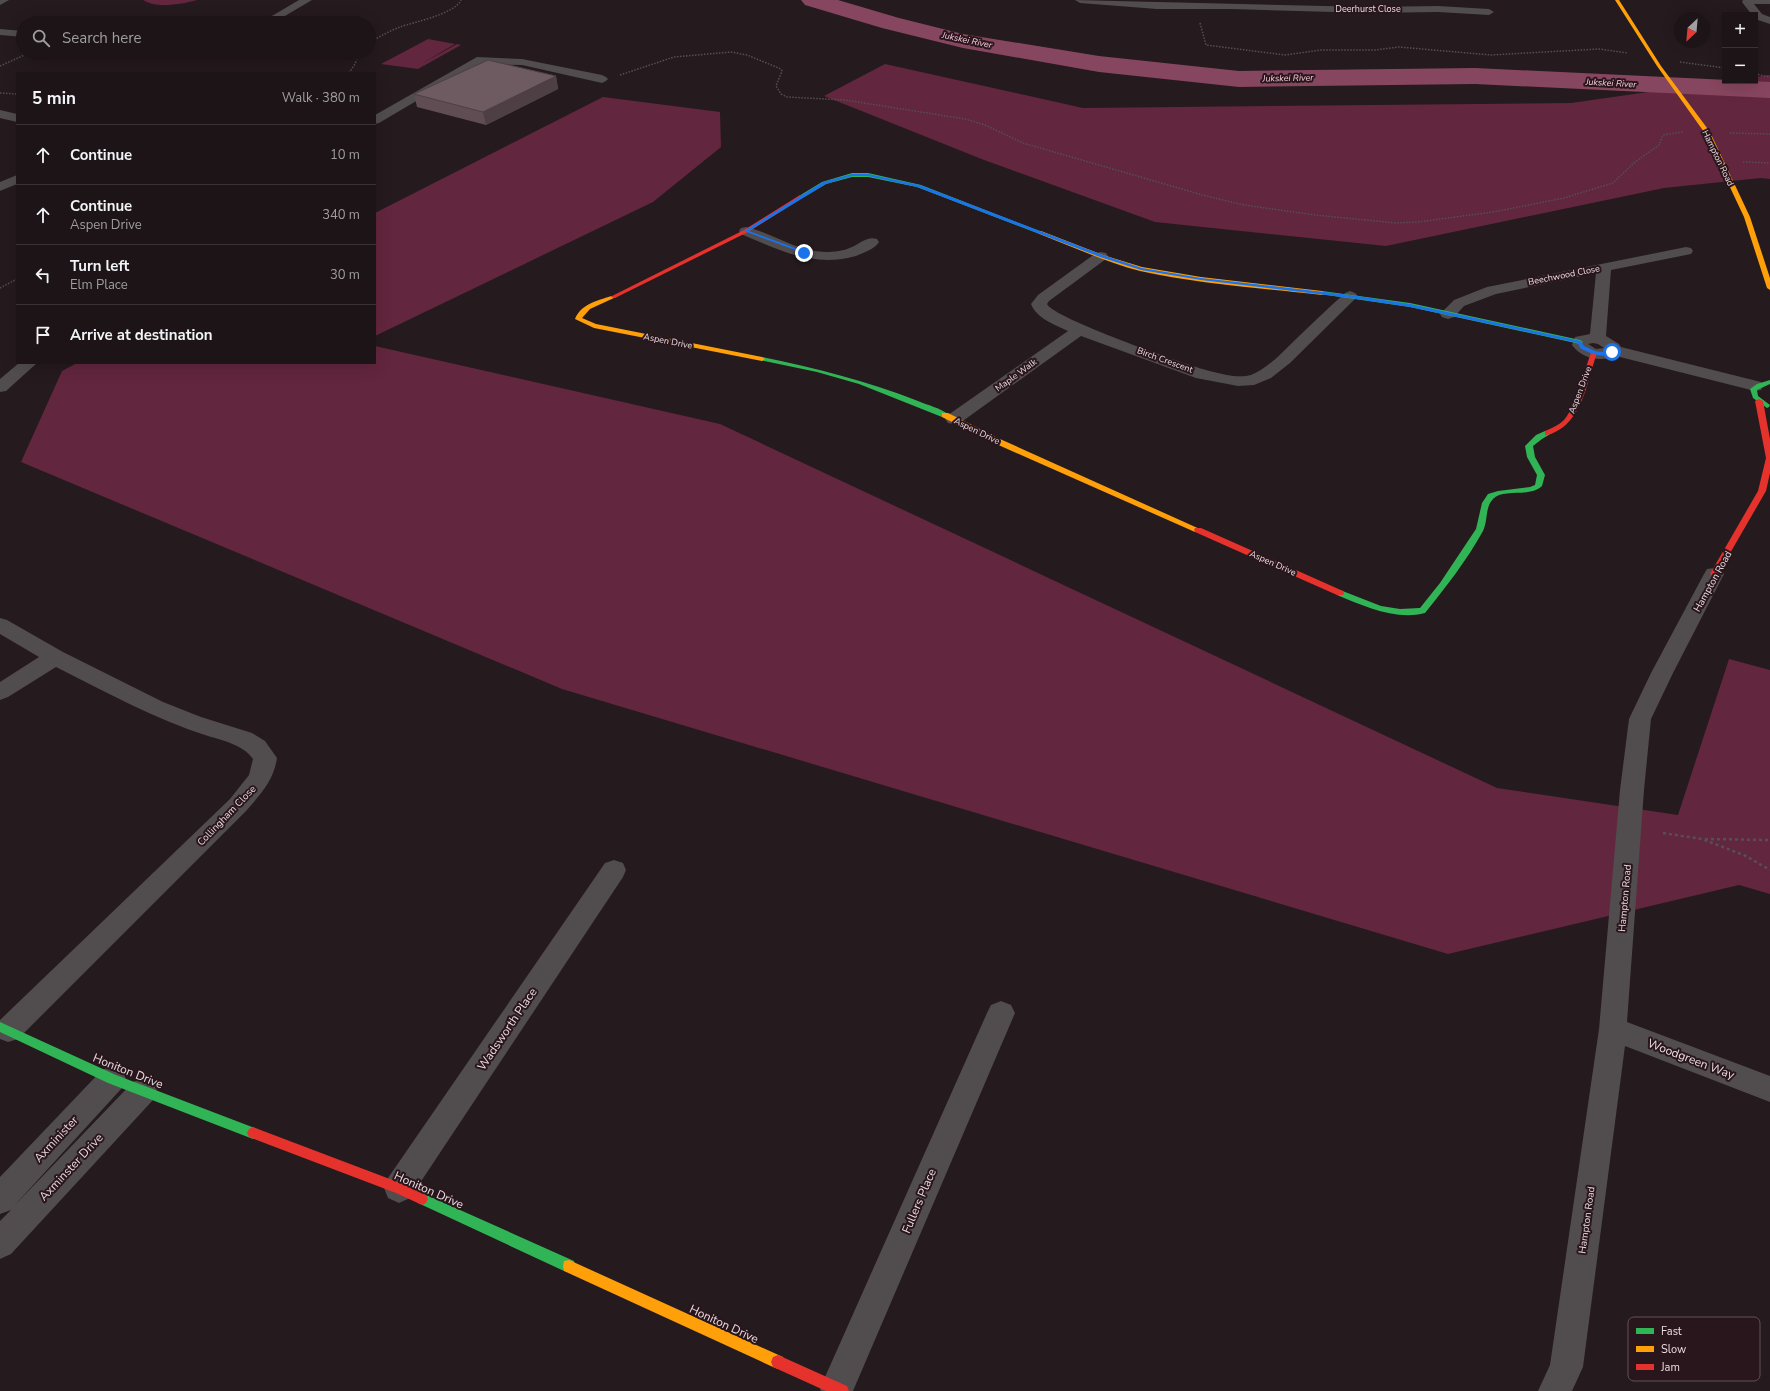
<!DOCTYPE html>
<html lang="en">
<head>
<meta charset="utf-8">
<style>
  body { margin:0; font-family:"Nunito Sans",sans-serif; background:#292123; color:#f1f3f6 }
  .controls { position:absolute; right:12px; top:12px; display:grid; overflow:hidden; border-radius:0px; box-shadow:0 4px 16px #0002 }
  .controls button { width:36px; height:36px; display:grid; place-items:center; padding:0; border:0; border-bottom:1px solid #3a3335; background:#1c1416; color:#f1f3f6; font:20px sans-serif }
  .compass { position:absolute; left:1674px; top:12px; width:36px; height:36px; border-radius:50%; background:#1c1416; box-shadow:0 4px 16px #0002; rotate:206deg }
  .stop { position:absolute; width:12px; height:12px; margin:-9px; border:3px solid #1a73e8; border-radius:50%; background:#fff }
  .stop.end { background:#1a73e8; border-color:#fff; box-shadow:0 1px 4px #0008 }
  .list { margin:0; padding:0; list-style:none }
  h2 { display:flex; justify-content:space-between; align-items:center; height:52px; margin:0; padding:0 16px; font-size:17px }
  h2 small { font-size:13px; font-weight:400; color:#a09ea1 }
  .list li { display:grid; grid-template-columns:26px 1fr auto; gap:12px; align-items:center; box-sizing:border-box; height:60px; padding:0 16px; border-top:1px solid #3a3335 }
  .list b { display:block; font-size:15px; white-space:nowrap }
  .list p { margin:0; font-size:13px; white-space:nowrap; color:#a09ea1 }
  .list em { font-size:13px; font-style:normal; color:#a09ea1 }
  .icon { flex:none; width:22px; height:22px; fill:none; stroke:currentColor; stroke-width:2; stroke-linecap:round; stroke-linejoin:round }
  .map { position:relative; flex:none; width:1770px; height:1391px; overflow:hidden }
  .search { position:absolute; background:#1c1416; box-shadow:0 4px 16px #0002; left:16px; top:16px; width:360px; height:44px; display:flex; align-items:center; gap:10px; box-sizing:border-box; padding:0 14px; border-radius:22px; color:#a09ea1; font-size:15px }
  .panel { position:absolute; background:#1c1416; box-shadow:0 4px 16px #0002; left:16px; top:72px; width:360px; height:292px; border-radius:0px }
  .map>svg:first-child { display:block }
</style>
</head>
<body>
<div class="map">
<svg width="1770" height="1391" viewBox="0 0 1770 1391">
  <rect width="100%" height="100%" fill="#251a1d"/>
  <path fill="#62263e" d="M143 0H197C182 4 157 9 143 0Z
    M428 39 455 44 421 64 457 44 461 45 418 69 381 64Z
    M885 64 1083 108 1571 103 1725 81H1755V77L1770 75V179L1761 178 1664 188 1386 246 1155 222 984 160 824 96Z
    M603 97 720 112 721 147 653 202 375 336V213Z
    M375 346 720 424 1497 788 1678 815 1729 659 1770 670V894L1739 885 1448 954 562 689 21 462 62 371 77 363H375Z"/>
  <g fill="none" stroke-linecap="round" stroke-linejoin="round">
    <path fill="#87465f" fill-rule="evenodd" d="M801 0H838L899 18 963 34 1099 56 1239 71 1475 68 1770 82V98L1475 84 1239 87 1099 72 963 48 882 28 805 5Z"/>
    <path stroke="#555052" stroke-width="1.5" stroke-dasharray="1.5 1.5" stroke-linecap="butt" d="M1200 23 1206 45 1285 55 1321 50H1375L1399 47 1491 55 1599 49 1628 53
      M369 43C379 37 389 31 400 27 414 22 455 14 461 0
      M1680 62 1725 68
      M0 66 29 53
      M349 73 355 64 359 53
      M1755 74 1770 77
      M620 75 674 57 731 52 747 55 781 69 782 71 776 86 781 94 787 97 845 100 965 119 985 125 1023 143 1206 196 1244 205 1315 215 1396 223 1418 222 1493 212 1564 198 1613 183 1635 162 1659 145 1663 135 1683 132
      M0 93 17 94
      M1730 133 1770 134
      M1743 162 1770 163
      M0 288 17 279"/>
    <path stroke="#555052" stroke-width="2.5" stroke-dasharray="3 3" stroke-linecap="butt" d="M1663 833 1702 839 1746 856 1770 870
      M1705 839 1770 840"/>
    <path fill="#514c4d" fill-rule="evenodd" d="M0 0H9L0 5Z
      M299 0H312L273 23H260Z
      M1075 0 1369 7 1438 6 1489 9 1494 12 1489 15 1438 12 1369 13 1231 9H1157L1080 3Z
      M1743 0H1770V4H1754L1762 14 1770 17V24L1755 19V15H1752L1742 2Z
      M0 29 23 31V37L0 35Z
      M151 53H208C201 61 158 61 151 53Z
      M477 57 522 59 602 75 606 77 608 79 606 81 602 83 522 65 479 64 379 123 375 124V115Z
      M0 110 17 114V122L0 118Z
      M17 175V184L0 191V182Z
      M746 227C773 233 796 251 825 252 834 252 844 251 852 247 861 243 867 236 877 239L879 242C875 249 863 253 856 256 814 268 779 250 741 234L739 231 741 228Z
      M1686 247 1691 248 1693 251 1691 254 1611 270 1606 336 1619 344 1621 347 1761 382 1763 386 1761 390 1755 391 1616 356C1600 362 1582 359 1572 345L1575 337 1590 334 1596 273 1496 294 1464 306 1454 317 1448 319 1442 317 1440 314 1454 300 1487 287ZM1593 343 1598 344 1604 348 1596 349 1588 344Z
      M1101 252 1106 253 1108 256 1106 259 1049 301 1047 304C1053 318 1184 364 1206 370 1218 373 1238 379 1251 375 1267 369 1284 351 1296 339 1312 324 1328 308 1345 293L1350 291 1355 293 1358 296 1290 363 1271 378 1254 385 1238 386 1196 378 1081 336 960 423 954 424 948 423 945 419 948 415 1068 331C1054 324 1037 319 1031 304L1038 295 1096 253Z
      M19 363H37L6 391 0 392V379Z
      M1714 568 1721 569 1724 574 1673 673 1651 719 1644 790 1627 1022 1770 1076V1102L1625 1046 1583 1367 1572 1391H1538L1550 1365 1599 1029 1620 790 1629 719 1651 673 1704 574 1707 569Z
      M0 618 7 620 63 652 163 702 201 717 252 733 265 741 277 758C274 780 260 795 246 811L18 1039 8 1042 0 1039V1020L230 799 249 775 253 759C243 745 225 741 208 736 154 719 106 692 56 667L8 697 0 700V682L39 657 0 634Z
      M614 860 623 863 626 870 623 877 410 1198 399 1203 388 1198 384 1188 388 1178 605 863Z
      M1001 1001 1011 1005 1015 1013 853 1391H821L820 1389 825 1377 987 1013 991 1005Z
      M112 1066 122 1070 126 1079 122 1088 13 1207 133 1082 143 1078 153 1082 157 1091 153 1100 11 1254 0 1259V1221L11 1210 0 1214V1177L102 1070Z"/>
    <path fill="#30b455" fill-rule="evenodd" d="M852 173H868L921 185 1042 232 1037 233 917 187 868 177H852L826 184 804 197 799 196 822 182Z
      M1322 291 1410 303 1580 340 1583 342 1580 344 1410 307 1320 294 1319 293Z
      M762 357C816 368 867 381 918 401 927 405 941 408 949 415L945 417H942L859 384 817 372 760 360V358Z
      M1770 380V384L1757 390 1758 396 1770 405 1769 407 1767 408 1753 398 1750 389 1757 384Z
      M1545 431H1548L1552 433 1542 439 1533 446 1535 457 1545 475 1542 486C1530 498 1503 488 1493 499 1485 507 1488 521 1483 531 1467 560 1446 587 1425 613 1396 621 1364 606 1337 595L1336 593 1340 590 1381 606 1400 609 1420 608 1440 583 1476 529 1482 503 1488 494 1498 491 1530 487 1535 485 1537 475 1527 457 1525 446 1536 435Z
      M0 1022 116 1075 257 1129 259 1133 257 1137 253 1139 108 1083 0 1032Z
      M422 1193 574 1261 575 1266 574 1271 569 1272 564 1271 418 1203 416 1199 418 1195Z"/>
    <path fill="#ff9f0a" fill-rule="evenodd" d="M1615 0H1619L1661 66 1710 132 1750 217 1770 278V290L1767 288 1744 217 1704 132 1657 66Z
      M1037 231H1041L1103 255 1142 267 1201 277 1322 291 1325 293 1322 295C1263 288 1198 284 1140 271 1105 262 1071 246 1037 233Z
      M611 296 616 297 590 309 582 318 596 324 762 357 765 359 762 361 594 328 575 319C581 304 597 301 611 296Z
      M942 413H948L1000 439 1202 530 1198 532H1195L994 443 942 417Z
      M569 1260 783 1357 785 1362 783 1367 778 1369 773 1367 564 1271 563 1266 564 1261Z"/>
    <path fill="#e5322d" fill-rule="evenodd" d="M800 195 805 196 748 232 615 298 610 297 744 230Z
      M1594 351 1597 353C1588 378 1583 418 1557 431 1553 433 1550 435 1545 435V431C1552 428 1559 425 1564 420 1578 403 1583 373 1591 353Z
      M1759 399 1763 401 1770 439V473L1766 491 1718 574 1714 577 1710 574 1758 491 1766 458 1755 401Z
      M1195 528H1201L1343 591 1344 593 1343 595H1337L1195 532 1194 530Z
      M253 1127 403 1184 426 1195 428 1199 426 1203 422 1205 396 1193 249 1137 247 1133 249 1129Z
      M778 1355 847 1386 849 1391H826L773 1367 771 1362 773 1357Z"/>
  </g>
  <path fill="#5f4d53" d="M556 76 558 89 486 125 417 107 414 94Z"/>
  <path fill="#4d3f44" d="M556 76 558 89 486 125 483 112Z"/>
  <path fill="#6e5a61" stroke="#4d3f44" d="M488 60 556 76 483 112 414 94Z"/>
  <path fill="#1a73e8" d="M852 174H868L920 185 1103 255 1142 268 1201 278 1350 295 1410 304 1581 341 1584 346C1594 351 1600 354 1612 350L1614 352C1603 359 1591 354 1580 348L1578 343 1410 307 1350 298 1201 280 1141 270 1100 257 917 187 868 176H852L826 184 749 231 806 252V254L744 231 823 182Z"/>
  <g text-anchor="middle" stroke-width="4" stroke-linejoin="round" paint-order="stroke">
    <g font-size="9" fill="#eadce0" stroke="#29161c">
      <text x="1368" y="12">Deerhurst Close</text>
      <text transform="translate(1718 158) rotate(64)" y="3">Hampton Road</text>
      <text transform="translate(1564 275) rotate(-11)" y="3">Beechwood Close</text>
      <text transform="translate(668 341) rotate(11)" y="3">Aspen Drive</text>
      <text transform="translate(1165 360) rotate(20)" y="3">Birch Crescent</text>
      <text transform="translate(1016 375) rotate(-36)" y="3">Maple Walk</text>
      <text transform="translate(1580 390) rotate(-69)" y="3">Aspen Drive</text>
      <text transform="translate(977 431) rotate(26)" y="3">Aspen Drive</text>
      <text transform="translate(1273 563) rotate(24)" y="3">Aspen Drive</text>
    </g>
    <g font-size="9" font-style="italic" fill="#facedc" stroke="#29161c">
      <text transform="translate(967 40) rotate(12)" y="3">Jukskei River</text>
      <text transform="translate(1288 78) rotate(-1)" y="3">Jukskei River</text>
      <text transform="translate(1611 83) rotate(3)" y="3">Jukskei River</text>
    </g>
    <g font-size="10" fill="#eadce0" stroke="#29161c">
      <text transform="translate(1712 581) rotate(-61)" y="4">Hampton Road</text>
      <text transform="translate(226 815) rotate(-46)" y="4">Collingham Close</text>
      <text transform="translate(1624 898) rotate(-85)" y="4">Hampton Road</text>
      <text transform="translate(1586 1220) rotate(-82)" y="4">Hampton Road</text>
    </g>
    <g font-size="12" fill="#eadce0" stroke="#29161c">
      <text transform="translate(507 1029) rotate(-56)" y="4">Wadsworth Place</text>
      <text transform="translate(1691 1059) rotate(21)" y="4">Woodgreen Way</text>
      <text transform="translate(128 1071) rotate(22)" y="4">Honiton Drive</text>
      <text transform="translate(56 1139) rotate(-47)" y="4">Axminister</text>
      <text transform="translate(71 1167) rotate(-47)" y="4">Axminster Drive</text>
      <text transform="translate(429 1190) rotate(24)" y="4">Honiton Drive</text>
      <text transform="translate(919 1201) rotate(-67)" y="4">Fullers Place</text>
      <text transform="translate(724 1324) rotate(25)" y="4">Honiton Drive</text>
    </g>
  </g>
  <rect x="1628" y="1317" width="132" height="64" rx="6" fill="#29161c" stroke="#635157" stroke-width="1"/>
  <rect x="1636" y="1328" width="18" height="6" fill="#30b455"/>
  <rect x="1636" y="1346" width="18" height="6" fill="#ff9f0a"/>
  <rect x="1636" y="1364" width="18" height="6" fill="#e5322d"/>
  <g font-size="11" fill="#eadce0">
    <text x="1661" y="1335">Fast</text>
    <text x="1661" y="1353">Slow</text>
    <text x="1661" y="1371">Jam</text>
  </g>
</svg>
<div class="controls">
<button>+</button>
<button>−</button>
</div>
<svg class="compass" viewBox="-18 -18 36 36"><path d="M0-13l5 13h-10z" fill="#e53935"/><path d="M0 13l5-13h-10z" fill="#a09ea1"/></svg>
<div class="stop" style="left:1612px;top:352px"></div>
<div class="stop end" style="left:804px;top:253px"></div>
<div class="search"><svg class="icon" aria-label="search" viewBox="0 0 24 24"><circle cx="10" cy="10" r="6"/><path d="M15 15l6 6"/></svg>Search here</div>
<section class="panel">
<h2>5 min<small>Walk · 380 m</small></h2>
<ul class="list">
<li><svg class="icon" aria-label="ahead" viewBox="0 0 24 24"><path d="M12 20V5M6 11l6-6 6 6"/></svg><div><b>Continue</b></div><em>10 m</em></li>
<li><svg class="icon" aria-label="ahead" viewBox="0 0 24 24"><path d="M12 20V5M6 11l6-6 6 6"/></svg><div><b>Continue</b><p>Aspen Drive</p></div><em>340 m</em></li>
<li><svg class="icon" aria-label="left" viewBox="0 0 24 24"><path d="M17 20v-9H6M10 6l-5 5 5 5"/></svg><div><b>Turn left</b><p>Elm Place</p></div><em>30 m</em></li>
<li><svg class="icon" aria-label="arrive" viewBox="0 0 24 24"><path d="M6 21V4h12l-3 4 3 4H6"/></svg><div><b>Arrive at destination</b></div></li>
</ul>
</section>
</div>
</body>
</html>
